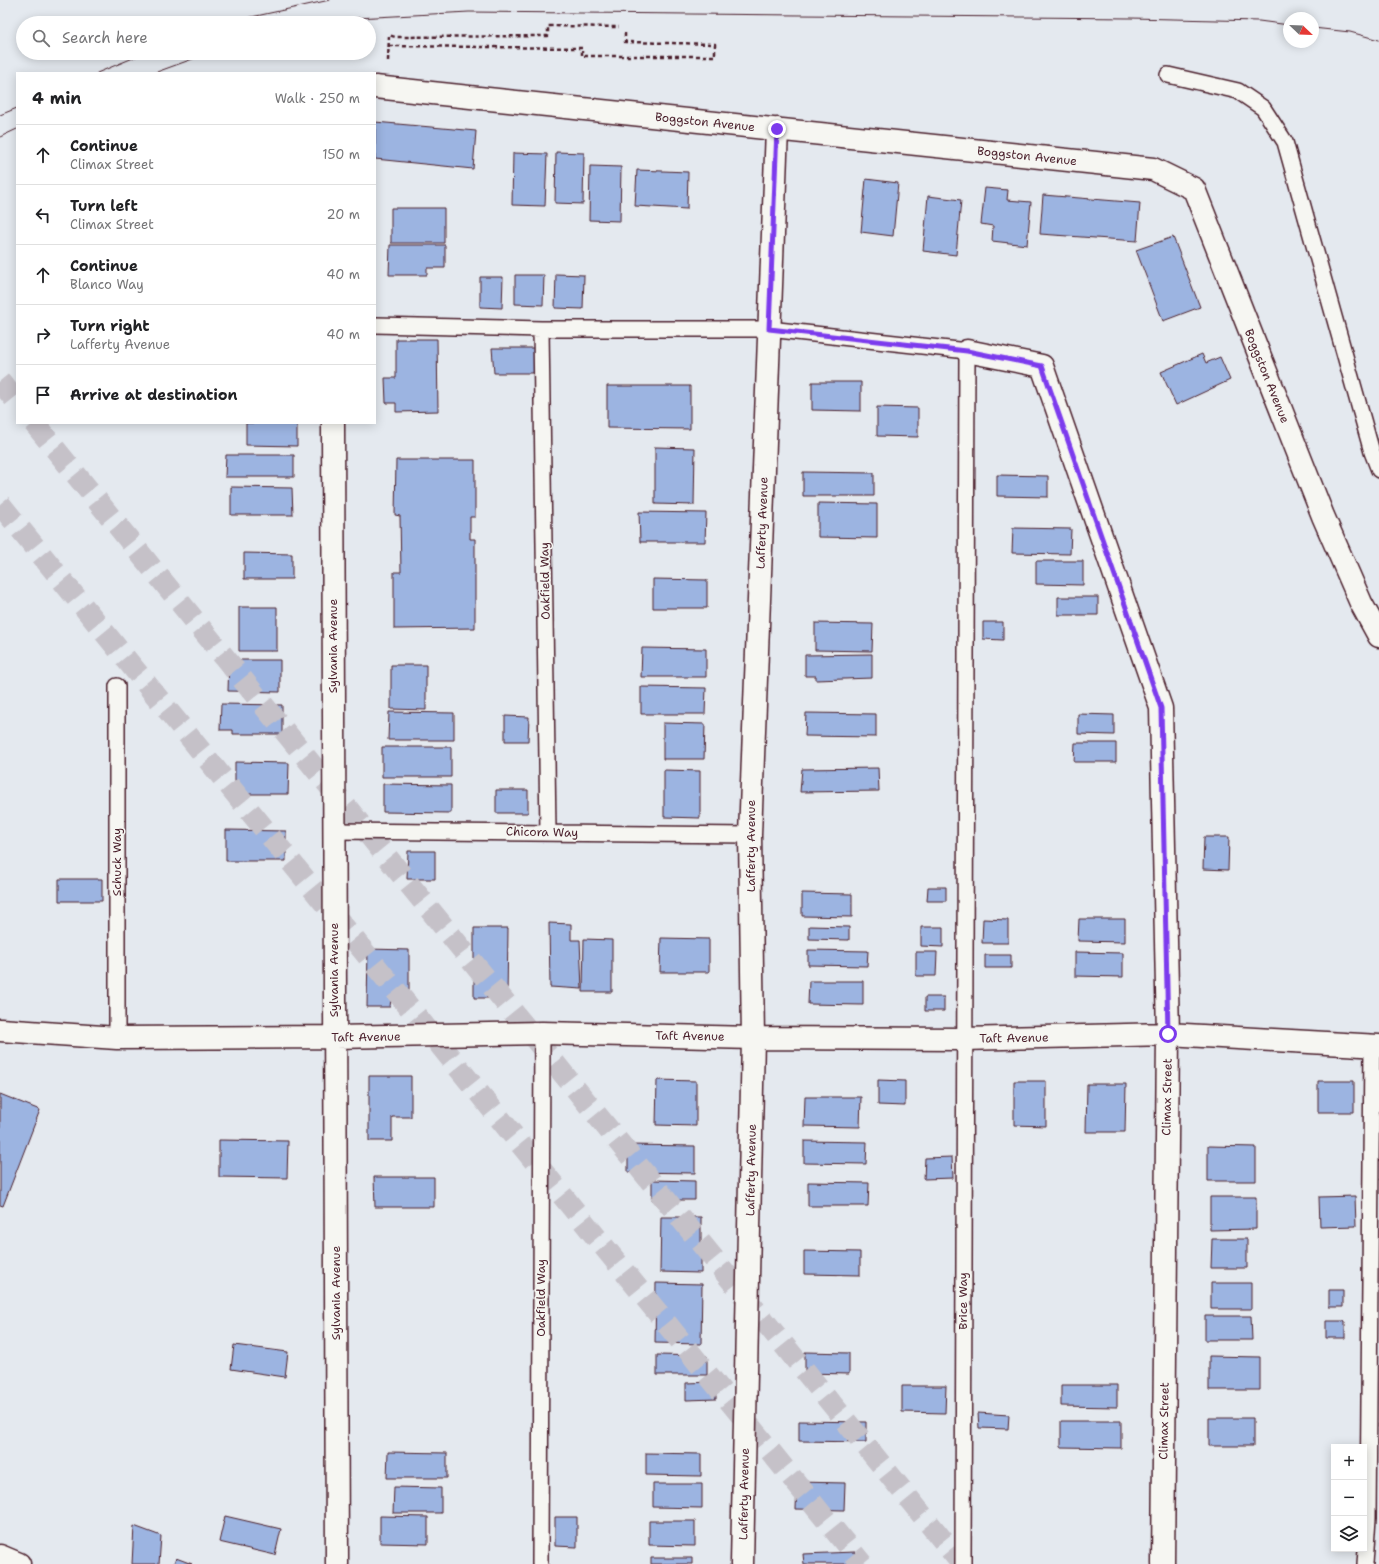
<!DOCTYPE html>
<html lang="en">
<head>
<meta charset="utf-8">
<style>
  body { margin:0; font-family:"Shantell Sans",sans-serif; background:#f2f2f2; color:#202124 }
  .controls { position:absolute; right:12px; bottom:12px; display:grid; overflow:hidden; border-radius:0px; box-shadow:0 2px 10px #0003 }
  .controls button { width:36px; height:36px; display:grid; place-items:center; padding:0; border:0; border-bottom:1px solid #e0e0e0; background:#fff; color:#202124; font:20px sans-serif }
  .compass { position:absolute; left:1283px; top:12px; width:36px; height:36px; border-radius:50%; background:#fff; box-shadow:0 2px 10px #0003; rotate:113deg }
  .stop { position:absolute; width:12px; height:12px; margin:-9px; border:3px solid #7c3aed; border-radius:50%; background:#fff }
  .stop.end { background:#7c3aed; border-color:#fff; box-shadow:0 1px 4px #0008 }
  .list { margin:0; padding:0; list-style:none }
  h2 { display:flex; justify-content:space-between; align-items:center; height:52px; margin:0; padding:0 16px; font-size:17px }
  h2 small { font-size:13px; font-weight:400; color:#757577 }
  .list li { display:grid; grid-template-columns:26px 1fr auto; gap:12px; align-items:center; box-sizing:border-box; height:60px; padding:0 16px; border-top:1px solid #e0e0e0 }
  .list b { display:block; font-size:15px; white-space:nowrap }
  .list p { margin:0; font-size:13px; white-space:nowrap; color:#757577 }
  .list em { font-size:13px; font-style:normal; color:#757577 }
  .icon { flex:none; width:22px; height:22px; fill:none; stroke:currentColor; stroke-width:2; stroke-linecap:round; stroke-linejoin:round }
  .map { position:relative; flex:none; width:1379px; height:1564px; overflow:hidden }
  .search { position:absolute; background:#fff; box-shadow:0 2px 10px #0003; left:16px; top:16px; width:360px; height:44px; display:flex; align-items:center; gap:10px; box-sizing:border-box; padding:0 14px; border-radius:22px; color:#757577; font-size:15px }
  .panel { position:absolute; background:#fff; box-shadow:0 2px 10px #0003; left:16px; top:72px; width:360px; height:352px; border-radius:0px }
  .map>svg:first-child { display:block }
</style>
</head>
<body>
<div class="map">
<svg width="1379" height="1564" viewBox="0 0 1379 1564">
  <rect width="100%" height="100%" fill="#e4e9ef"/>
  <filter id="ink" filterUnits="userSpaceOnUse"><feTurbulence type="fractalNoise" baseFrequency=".025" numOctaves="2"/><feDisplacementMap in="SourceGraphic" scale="8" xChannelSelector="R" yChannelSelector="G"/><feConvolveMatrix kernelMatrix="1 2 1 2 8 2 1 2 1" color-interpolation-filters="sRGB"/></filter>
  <g filter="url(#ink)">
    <path fill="#9cb4e1" stroke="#4a1f2b" d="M375 122 476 131 473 169 375 159Z
      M556 152 584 153 583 204 555 203Z
      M513 153 547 154 545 206 512 205Z
      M590 166 621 167 620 221 589 220Z
      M637 170 688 172 687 209 635 206Z
      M866 179 898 183 893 236 861 232Z
      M985 188 1008 190 1007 200 1031 202 1027 245 992 241 993 226 981 224Z
      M1043 195 1140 203 1137 241 1040 234Z
      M928 196 961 200 956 255 923 251Z
      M391 208H444V243H391Z
      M1173 237 1200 307 1163 321 1136 250Z
      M390 245H445V268H427V275H389Z
      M556 274 584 275 583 309 555 308Z
      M515 275H544L543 305 515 304Z
      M480 277H503L502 308 480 307Z
      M396 339H437L438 411 396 412V403H386L385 378H396Z
      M492 348H534V373H494Z
      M1202 354 1206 363 1220 357 1230 380 1176 405 1161 372Z
      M812 382H861V411L812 410Z
      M607 386H690V429L607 428Z
      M877 407 918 408V437L877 436Z
      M246 423H297V446L246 445Z
      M655 447 695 448 694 505 655 504Z
      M226 455H294V477H225Z
      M396 460H475V517H470V539H475V628L394 629V572H401L400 516 395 515Z
      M803 472 874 473V496H803Z
      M997 475 1048 476V497L997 496Z
      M231 487 292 488 293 515H231Z
      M818 503 877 504V538L818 537Z
      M639 512 706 513 705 542H640Z
      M1013 528 1071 529 1070 554 1012 553Z
      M244 553 292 554V579H244Z
      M1036 561H1083V585L1036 584Z
      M653 579 707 580V608H653Z
      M1058 597H1098V615H1058Z
      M239 607H277V651H239Z
      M983 622H1003V640L983 639Z
      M815 623 873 624 872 651 815 650Z
      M642 648 706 649V677H641Z
      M872 654V678L816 680V676H805V655Z
      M229 660H280V692L228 691Z
      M391 665H426V710L391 709Z
      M641 687 706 688 705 714H641Z
      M221 704 282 705V734H233V730H220Z
      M389 712 454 713V740H388Z
      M806 713 876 714V737L805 736Z
      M1078 714 1114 715V735L1078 734Z
      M505 716 529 717 528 741H505Z
      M663 723 705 724 704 759H663Z
      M1075 743H1116V762H1074Z
      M382 747H451V777H382Z
      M235 762 289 763 288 794H235Z
      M878 768 879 791 800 792 802 769Z
      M664 770 700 771V818L664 817Z
      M383 784 451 785V813L383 812Z
      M496 790H528V813H496Z
      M226 830 286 831V861H226Z
      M1204 837H1229L1228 870 1203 869Z
      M408 851H435V879H407Z
      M59 879H102V901H59Z
      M928 887H946V901H927Z
      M802 893 852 894V917L802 916Z
      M983 919 1008 920V943H982Z
      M1079 919H1125V942L1078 941Z
      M549 923 571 924V940H580L582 989 550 987Z
      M809 926 849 927V940L809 939Z
      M921 927H943V947L921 946Z
      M474 928H508L507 998H474Z
      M661 938 709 939V972H660Z
      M584 939 612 940V992H583Z
      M368 949 409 950V998H391L390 1007H367Z
      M808 950 868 951 867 966 808 965Z
      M916 952H937L936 976H916Z
      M1075 952 1123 953V977L1075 976Z
      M985 955H1011V968H985Z
      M809 981H863V1005L808 1004Z
      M925 997H944V1011H925Z
      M369 1076H411V1117H392V1141H369Z
      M657 1080 696 1081V1126L656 1125Z
      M878 1080 905 1081V1106L878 1105Z
      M1014 1081H1046V1126L1014 1125Z
      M1318 1081H1354V1112H1318Z
      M1087 1084H1126L1125 1132H1086Z
      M0 1094 40 1110 3 1206 0 1205Z
      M805 1097H861L860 1127 804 1126Z
      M219 1140 288 1141 287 1178 219 1177Z
      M804 1141 867 1142 866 1164 804 1163Z
      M628 1145 695 1146V1173L628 1172Z
      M1208 1146 1256 1147V1181H1208Z
      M952 1157 953 1178 924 1179 925 1158Z
      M374 1177H434V1207H375Z
      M652 1180 695 1181V1200H652Z
      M808 1182 869 1183 868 1206H808Z
      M1355 1196 1356 1226 1320 1227 1319 1197Z
      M1210 1197H1256V1229L1210 1230Z
      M661 1217H701V1273L660 1272Z
      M1212 1239H1247V1268H1211Z
      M804 1251 860 1252V1275L804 1274Z
      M656 1283 702 1284 701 1344 655 1343Z
      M1211 1283H1251V1309H1211Z
      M1329 1290H1343V1307H1329Z
      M1205 1316H1251L1252 1340H1205Z
      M1326 1321H1345V1338H1326Z
      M234 1345 288 1352 285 1377 231 1369Z
      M805 1352 849 1353V1374L805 1373Z
      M657 1355 707 1356V1375H657Z
      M1209 1356 1260 1357V1390H1209Z
      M716 1382V1399L686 1400V1383Z
      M1061 1385H1117V1407L1061 1406Z
      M902 1386H946L945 1413 902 1412Z
      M978 1413 1009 1415 1008 1429 979 1428Z
      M1209 1418H1253V1446H1209Z
      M799 1421 866 1422V1442L799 1441Z
      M1061 1421H1121V1448L1061 1447Z
      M388 1452 447 1453V1478H387Z
      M646 1453 701 1454V1476L646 1475Z
      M797 1482 845 1483 844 1510 796 1509Z
      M653 1484H702V1508L653 1507Z
      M394 1487 441 1488V1513H393Z
      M225 1516 281 1529 275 1555 219 1542Z
      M380 1516 428 1517V1544L380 1543Z
      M555 1517H577V1547L555 1546Z
      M649 1521H695V1546L649 1545Z
      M134 1526 161 1536 159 1564H132Z
      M855 1552V1564H804L803 1554Z
      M176 1558 192 1564H174Z
      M651 1558H692V1564H651Z"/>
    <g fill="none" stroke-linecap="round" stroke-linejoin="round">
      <path stroke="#c5c1c8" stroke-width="22" stroke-dasharray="22 11" stroke-linecap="butt" d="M0 381 17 402
        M34 423 962 1564
        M0 504 862 1564"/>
      <defs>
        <path id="lane" d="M1168 75 1238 91 1263 108 1285 142 1372 452 1379 470
          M375 325 541 329H769L967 351 963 1564
          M541 329 548 832
          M117 686V1038
          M334 831 750 835
          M540 1564 542 1033
          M1365 1564 1368 1518 1372 1046"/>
        <path id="street" d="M375 87 1153 169 1194 189 1323 516 1361 603 1379 636
          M967 351 1042 366 1161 708 1168 1034 1163 1564
          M333 423 337 1564
          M0 1030 117 1038 335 1037 542 1033 753 1038 964 1039 1168 1034 1379 1046
          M0 1556 19 1564
          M742 1564 753 1038 750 835 777 129"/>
      </defs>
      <use href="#lane" stroke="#4a1f2b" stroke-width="18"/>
      <use href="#street" stroke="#4a1f2b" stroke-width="25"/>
      <path stroke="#4a1f2b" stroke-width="2.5" stroke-dasharray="4 3" stroke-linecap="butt" d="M389 46 582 48V56H715V44L625 42V31
        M388 61 389 35 395 37 548 36V26L619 27"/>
      <use href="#lane" stroke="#f6f6f2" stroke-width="15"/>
      <use href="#street" stroke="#f6f6f2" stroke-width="22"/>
      <path stroke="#4a1f2b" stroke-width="1" d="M231 23 247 18 330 0
        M333 23 357 18 469 12 1131 18 1259 21 1289 25
        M1313 28 1350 32 1379 40
        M97 73 145 53
        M154 73 209 53
        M0 115 17 108
        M0 137 17 129"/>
    </g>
  </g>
  <g fill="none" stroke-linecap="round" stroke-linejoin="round" filter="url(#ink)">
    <path stroke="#7c3aed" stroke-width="5" d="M777 129 769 329 967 351 1042 366 1161 708 1168 1034"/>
  </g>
  <g text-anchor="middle" stroke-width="3" stroke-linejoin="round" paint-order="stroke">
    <g font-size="12" fill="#4a1f2b" stroke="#f6f6f2">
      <text transform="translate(705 122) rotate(6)" y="4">Boggston Avenue</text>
      <text transform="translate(1027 156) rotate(6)" y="4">Boggston Avenue</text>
      <text transform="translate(1267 376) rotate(68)" y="4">Boggston Avenue</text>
      <text transform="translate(762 523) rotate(-88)" y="4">Lafferty Avenue</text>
      <text transform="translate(545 581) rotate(-91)" y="4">Oakfield Way</text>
      <text transform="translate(333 646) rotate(-90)" y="4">Sylvania Avenue</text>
      <text transform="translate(542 832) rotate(1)" y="4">Chicora Way</text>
      <text transform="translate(751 846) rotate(-90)" y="4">Lafferty Avenue</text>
      <text transform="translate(117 862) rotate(-90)" y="4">Schuck Way</text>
      <text transform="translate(334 970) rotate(-90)" y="4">Sylvania Avenue</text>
      <text transform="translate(690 1036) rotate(1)" y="4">Taft Avenue</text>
      <text transform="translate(366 1037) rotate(-1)" y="4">Taft Avenue</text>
      <text transform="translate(1014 1038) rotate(-1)" y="4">Taft Avenue</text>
      <text transform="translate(1167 1097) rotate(-89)" y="4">Climax Street</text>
      <text transform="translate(751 1170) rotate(-89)" y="4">Lafferty Avenue</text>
      <text transform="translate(336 1293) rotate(-90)" y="4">Sylvania Avenue</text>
      <text transform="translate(541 1298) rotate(-90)" y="4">Oakfield Way</text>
      <text transform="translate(963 1301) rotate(-90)" y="4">Brice Way</text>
      <text transform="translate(1164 1421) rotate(-89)" y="4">Climax Street</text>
      <text transform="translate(744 1494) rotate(-89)" y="4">Lafferty Avenue</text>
    </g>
  </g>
</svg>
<div class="controls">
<button>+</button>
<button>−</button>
<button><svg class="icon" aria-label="layers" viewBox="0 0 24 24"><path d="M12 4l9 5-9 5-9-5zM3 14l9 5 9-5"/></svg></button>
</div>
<svg class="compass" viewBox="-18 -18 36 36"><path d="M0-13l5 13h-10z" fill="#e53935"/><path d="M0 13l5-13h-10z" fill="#757577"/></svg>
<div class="stop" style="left:1168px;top:1034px"></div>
<div class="stop end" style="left:777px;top:129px"></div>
<div class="search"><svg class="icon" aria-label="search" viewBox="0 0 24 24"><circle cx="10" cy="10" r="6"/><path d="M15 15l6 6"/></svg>Search here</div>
<section class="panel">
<h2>4 min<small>Walk · 250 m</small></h2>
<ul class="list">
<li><svg class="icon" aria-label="ahead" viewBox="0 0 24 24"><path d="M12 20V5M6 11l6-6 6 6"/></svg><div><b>Continue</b><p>Climax Street</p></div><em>150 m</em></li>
<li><svg class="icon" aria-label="left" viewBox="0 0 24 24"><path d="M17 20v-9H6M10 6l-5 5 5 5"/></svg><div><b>Turn left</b><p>Climax Street</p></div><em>20 m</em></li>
<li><svg class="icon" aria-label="ahead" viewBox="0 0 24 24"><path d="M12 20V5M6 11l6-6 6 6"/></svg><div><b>Continue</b><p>Blanco Way</p></div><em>40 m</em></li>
<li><svg class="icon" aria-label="right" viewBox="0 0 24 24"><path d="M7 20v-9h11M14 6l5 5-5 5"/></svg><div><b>Turn right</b><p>Lafferty Avenue</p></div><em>40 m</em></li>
<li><svg class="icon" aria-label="arrive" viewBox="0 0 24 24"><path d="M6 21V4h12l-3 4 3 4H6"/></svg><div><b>Arrive at destination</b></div></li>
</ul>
</section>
</div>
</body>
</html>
